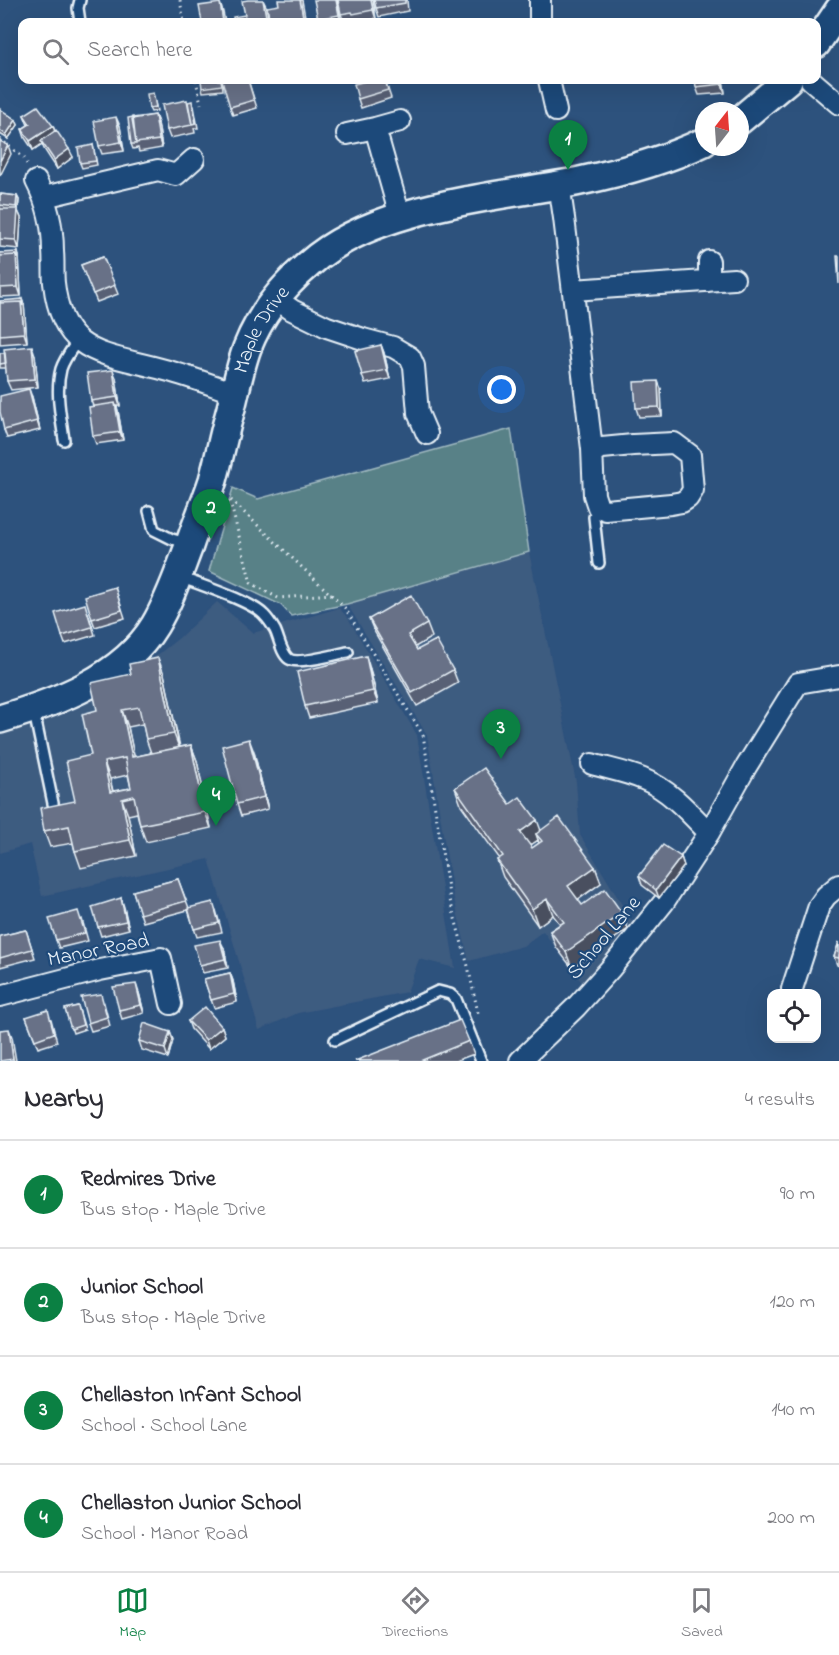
<!DOCTYPE html>
<html lang="en">
<head>
<meta charset="utf-8">
<style>
  body { margin:0; font-family:"Indie Flower",sans-serif; background:#f2f2f3; color:#2b2b33 }
  .controls { position:absolute; right:18px; bottom:18px; display:grid; overflow:hidden; border-radius:12px; box-shadow:0 6px 24px #0002 }
  .controls button { width:54px; height:54px; display:grid; place-items:center; padding:0; border:0; border-bottom:2px solid #e1e1e2; background:#fff; color:#2b2b33; font:30px sans-serif }
  .compass { position:absolute; left:695px; top:102px; width:54px; height:54px; border-radius:50%; background:#fff; box-shadow:0 6px 24px #0002; rotate:17deg }
  .you { position:absolute; left:502px; top:390px; width:21px; height:21px; margin:-15px; border:4px solid #fff; border-radius:50%; background:#1a73e8; box-shadow:0 0 0 9px #1a73e833 }
  .badge { display:grid; place-items:center; width:39px; height:39px; border-radius:50%; background:#0b8043; color:#fff; font-size:20px; font-weight:700 }
  .pin { position:absolute; translate:-50% -50px; filter:drop-shadow(0 2px 3px #0008) }
  .pin::after { content:''; position:absolute; top:32px; width:21px; height:18px; background:inherit; clip-path:polygon(0 0,100% 0,50% 100%) }
  .list { margin:0; padding:0; list-style:none }
  h2 { display:flex; justify-content:space-between; align-items:center; height:78px; margin:0; padding:0 24px; font-size:26px }
  h2 small { font-size:20px; font-weight:400; color:#7c7c81 }
  .list li { display:grid; grid-template-columns:39px 1fr auto; gap:18px; align-items:center; box-sizing:border-box; height:108px; padding:0 24px; border-top:2px solid #e1e1e2 }
  .list b { display:block; font-size:22px; white-space:nowrap }
  .list p { margin:0; font-size:20px; white-space:nowrap; color:#7c7c81 }
  .list em { font-size:20px; font-style:normal; color:#7c7c81 }
  .icon { flex:none; width:33px; height:33px; fill:none; stroke:currentColor; stroke-width:2; stroke-linecap:round; stroke-linejoin:round }
  .map { position:relative; flex:none; width:839px; height:1061px; overflow:hidden }
  .search { position:absolute; background:#fff; box-shadow:0 6px 24px #0002; left:18px; right:18px; top:18px; height:66px; display:flex; align-items:center; gap:15px; box-sizing:border-box; padding:0 21px; border-radius:12px; color:#7c7c81; font-size:22px }
  .sheet { height:510px; background:#fff }
  nav { display:flex; justify-content:space-around; align-items:center; box-sizing:border-box; height:84px; border-top:2px solid #e1e1e2; background:#fff; font-size:16px; color:#7c7c81 }
  nav a { display:grid; justify-items:center; gap:3px }
  nav .on { color:#0b8043 }
  .map>svg:first-child { display:block }
</style>
</head>
<body>
<div class="map">
<svg width="839" height="1061" viewBox="0 0 839 1061">
  <rect width="100%" height="100%" fill="#2d527d"/>
  <filter id="ink" filterUnits="userSpaceOnUse"><feTurbulence type="fractalNoise" baseFrequency=".0167" numOctaves="2"/><feDisplacementMap in="SourceGraphic" scale="12" xChannelSelector="R" yChannelSelector="G"/><feConvolveMatrix kernelMatrix="1 2 1 2 8 2 1 2 1" color-interpolation-filters="sRGB"/></filter>
  <g filter="url(#ink)">
    <path fill="#3e5b80" d="M529 552 576 782 580 835 636 928 586 988 543 931 523 946 469 961 453 894 427 735 347 604Z
      M217 602 253 633 339 608 348 618 417 735 455 968 419 959 407 992 298 1013 259 1030 209 859 42 896 30 844 0 853V733L62 715 81 707 106 692 132 675 179 638Z"/>
    <path fill="#598187" stroke="#a0b9c0" stroke-width="1.5" d="M511 429 529 552 347 604 291 616 281 605 209 571 233 488 258 499Z"/>
    <g fill="none" stroke-linecap="round" stroke-linejoin="round">
      <defs>
        <path id="lane" d="M80 0 78 8 80 22
          M64 440C61 417 55 392 61 369 64 359 72 349 78 340
          M598 507 594 517 599 563
          M149 511 154 530 172 539 187 543
          M180 577C200 585 251 601 264 615 268 619 272 625 275 630 279 638 281 653 289 659 298 665 336 654 348 652
          M34 712 54 808
          M335 1040 438 991 450 994 456 999 481 1061"/>
        <path id="street" d="M540 22V0
          M549 80 556 111
          M811 80 839 104
          M375 128 400 216
          M347 134 375 128 400 121
          M36 181C48 204 53 225 53 251 54 262 53 273 54 283 62 357 105 353 165 370 188 376 212 385 235 393
          M559 184 564 218 592 449 594 495 598 507 606 510 671 504 682 502 688 498 693 490 690 455 674 443 633 445 592 449
          M44 197 158 170 176 175 194 159
          M709 261V281
          M573 290 734 279
          M275 298 292 310 327 327 363 339 393 347 410 357 414 366 418 413 427 434
          M592 764C609 769 627 772 643 779 670 790 689 812 709 833
          M792 989 819 906 826 896 839 885
          M0 996 100 970 161 958 171 1004
          M520 1061 576 1007 611 968 664 902 709 833 746 767 798 683 839 676"/>
        <g id="secondary">
          <path d="M816 44 839 10"/>
          <path d="M740 120 788 80"/>
          <path id="s1" d="M0 719C57 702 123 678 155 625 170 600 179 572 189 546 196 524 206 502 213 480 219 459 223 437 229 416 235 394 239 370 247 348 260 315 282 287 309 264 375 205 495 198 580 181 623 172 664 161 704 142"/>
        </g>
      </defs>
      <use href="#lane" stroke="#e8f1f8" stroke-width="14"/>
      <use href="#street" stroke="#e8f1f8" stroke-width="24"/>
      <use href="#secondary" stroke="#e8f1f8" stroke-width="32"/>
      <path stroke="#e8f1f8" stroke-width="3" stroke-dasharray="1.5 4.5" stroke-linecap="butt" d="M180 0 184 22
        M196 80 201 104
        M565 125 572 159
        M0 139 24 158 28 166
        M231 500 345 608 423 735 450 900 468 966 478 1013
        M230 501 251 583 278 598 332 594"/>
      <use href="#lane" stroke="#1f4a7a" stroke-width="9"/>
      <use href="#street" stroke="#1f4a7a" stroke-width="20"/>
      <use href="#secondary" stroke="#1f4a7a" stroke-width="27"/>
    </g>
    <path fill="#596174" stroke="#e8f1f8" stroke-width="1.5" fill-rule="evenodd" d="M337 0 341 22H319L318 19Z
      M338 0H373L376 19 356 22 355 20 344 22 341 14Z
      M407 0 408 11 379 17 376 8Z
      M267 7 306 22H270Z
      M222 80 223 90 203 92 202 88Z
      M248 80 257 108 233 115 230 107Z
      M385 80 391 98 361 108 358 99Z
      M723 80 725 93 699 95 696 87Z
      M153 93 157 111 151 112 149 108Z
      M188 105 194 106 198 128H194L195 133 170 138 167 130Z
      M0 109 16 120 18 125 8 139 0 134Z
      M24 115 53 126 55 131 73 157 57 169 44 149 42 144 33 150 25 138 22 129 28 125Z
      M155 115 158 123 162 148 139 152 138 148 133 149 131 144 133 118Z
      M120 126 124 151 102 154 99 146Z
      M93 145 97 165 82 168 80 163Z
      M0 194 17 196 19 200 18 211 21 218 19 249 0 247Z
      M0 253 19 256 21 296 0 297Z
      M103 257 118 294 97 302 81 265Z
      M0 301 24 304 27 342 0 344Z
      M381 345 384 353 390 379 365 384 362 375Z
      M0 353 35 355 38 387 11 390 7 381 6 368H0Z
      M116 378 120 406H117L118 411 123 440 96 444 93 436V406L91 401Z
      M661 389 662 416 639 417 636 408Z
      M32 397 40 430 7 438 4 430Z
      M115 587 125 618 95 627 92 619Z
      M88 613 95 635 65 644 62 636Z
      M369 619 427 624 432 637 415 647 417 650 453 670 458 683 417 706 374 631Z
      M370 669 378 703 309 718 305 706Z
      M164 674 180 747 191 745 197 761 211 828 146 842 140 825 137 813 128 815 136 856 81 868 75 851 73 843 50 847 44 831 75 801 91 755 97 710ZM143 724 146 739 151 753 134 757 128 727ZM128 775 131 788 113 791 110 779Z
      M254 752 268 809 241 816 237 804Z
      M455 788 510 804 541 830 595 867 601 883 578 900 582 905 622 913 628 929 572 968 556 947 550 931 560 924 553 915 538 926 503 877 497 860 500 859 461 805ZM538 840 539 843 532 848 530 845Z
      M681 857 684 866 659 898 642 885 639 876Z
      M178 879 189 908 216 910 222 932 197 937 188 910 143 922 133 891Z
      M121 898 129 929 101 936 98 927Z
      M82 919 88 941 59 948 56 940Z
      M26 930 35 958 0 967V936Z
      M839 942V966L837 965 834 957Z
      M224 948 228 968 203 973 200 965Z
      M230 973 233 981 237 1002 214 1008 204 979Z
      M139 993 144 1013 122 1019 119 1010Z
      M104 1003 110 1026 91 1031 88 1023Z
      M78 1006 85 1029 73 1033 65 1009Z
      M26 1017 51 1019 57 1042 38 1048Z
      M188 1021 222 1027 225 1036 209 1049 191 1029Z
      M170 1032 173 1040 168 1058 142 1050 139 1041Z
      M469 1041 474 1054 455 1061H355Z"/>
    <path fill="#484f5e" stroke="#e8f1f8" stroke-width="1.5" d="M263 0 266 6 269 22H267Z
      M300 0H302L306 22H304Z
      M336 0H337L341 22 339 15Z
      M371 0H373L376 19 373 10Z
      M220 3 223 12 225 22H223Z
      M721 80H723L725 93 722 84Z
      M155 115 158 123 162 148 159 140Z
      M116 117 120 126 124 151 121 142Z
      M16 120 18 125 8 139 6 135Z
      M53 126 56 135 41 141 42 144 33 150 30 141Z
      M8 145 11 154 0 176V161Z
      M69 149 73 157 57 169 54 160Z
      M17 196 19 200 18 211 21 218 19 249 16 240Z
      M18 252 19 256 21 296 18 287 16 255Z
      M22 299 24 304 27 342 24 333 21 302Z
      M381 345 384 353 390 379 387 370Z
      M32 346 35 355 38 387 35 379Z
      M113 370 116 378 120 406 117 397Z
      M658 381 661 389 662 416 659 407Z
      M29 389 32 397 40 430 37 421Z
      M115 403 118 411 123 440 120 432Z
      M366 656 370 669 378 703 373 691Z
      M158 658 164 674 180 750 174 734Z
      M122 710 128 727 138 774 132 757Z
      M249 739 254 752 268 809 264 797Z
      M191 745 197 761 211 828 205 812Z
      M104 762 110 779 116 808 110 792Z
      M122 799 128 815 136 856 130 840Z
      M537 820 543 836 536 834 538 840 526 848 520 832Z
      M681 857 684 866 659 898 656 890Z
      M595 867 601 883 574 902 568 886Z
      M121 898 124 907 129 929 126 921Z
      M547 899 553 915 538 926 532 909Z
      M622 913 628 929 572 968 566 952Z
      M220 940 224 948 228 968 225 959Z
      M230 973 233 981 237 1002 234 994Z
      M136 984 139 993 144 1013 141 1005Z
      M222 1027 225 1036 209 1049 206 1040Z
      M9 1029 12 1037 16 1061H14L13 1059Z
      M170 1032 173 1040 168 1058 165 1049Z"/>
    <path fill="#677187" stroke="#e8f1f8" stroke-width="1.5" fill-rule="evenodd" d="M248 0H263L267 22H234L233 17 245 15 242 1Z
      M278 0H300L304 22H282V20L270 22 267 7 279 5Z
      M314 0H336L339 15 318 19Z
      M338 0H371L373 10 353 14 352 12 341 14Z
      M374 0H405V3L376 8Z
      M220 3 223 22H197H202L199 6Z
      M201 80H221L222 85 202 88Z
      M222 80H248L254 100 230 107Z
      M370 80H385L388 90 358 99 354 84Z
      M695 80H721L722 84 696 87Z
      M153 93 156 107 149 108 147 94Z
      M187 100 192 125 167 130 162 105Z
      M192 101 196 123 192 124 188 102Z
      M38 106 53 126 30 141 22 129 30 124 24 115Z
      M0 109 16 120 6 135 0 130Z
      M155 115 159 140 136 143 132 119Z
      M116 117 121 142 99 146 94 121Z
      M133 117 136 144H131L128 118Z
      M56 130 69 149 54 160 41 141Z
      M0 141 8 145 0 161Z
      M93 145 96 161 80 163 78 148Z
      M0 194 17 196 16 207 0 205Z
      M0 209H18L16 240 0 239Z
      M18 252V259L16 255 0 256V253Z
      M16 255 18 287 0 288V256Z
      M837 256H839V284Z
      M103 257 115 285 93 294 81 265Z
      M22 299 23 306 21 302 0 303V301Z
      M21 302 24 333 0 335V303Z
      M381 345 387 370 362 375 355 351Z
      M32 346 35 379 7 381 4 349Z
      M0 353H5L6 363 0 364Z
      M113 370 117 397 91 401 87 373Z
      M658 381 659 407 636 408 634 382Z
      M29 389 37 421 4 430 0 412V396Z
      M115 403 120 432 93 436 89 407Z
      M115 587 122 610 92 619 85 596Z
      M411 595 427 624 408 635 417 650 436 640 453 670 412 693 369 619Z
      M85 604 92 627 62 636 55 613Z
      M366 656 373 691 305 706 297 672Z
      M158 658 174 734 146 739 139 707 122 710 132 757 191 745 205 812 140 825 134 796 122 799 130 840 75 851 69 826 44 831 40 808 75 801 66 761 91 755 82 714 97 710 91 683 131 674 129 664ZM125 758 131 788 110 792 104 762Z
      M249 739 264 797 237 804 222 746Z
      M484 768 510 804 520 797 537 820 520 832 532 848 542 841 536 834 559 817 595 867 568 886 582 905 605 889 622 913 566 952 550 931 564 922 547 899 532 909 497 860 503 856 455 788Z
      M663 845 681 857 656 890 639 876Z
      M178 879 186 901 140 914 133 891Z
      M121 898 126 921 98 927 92 907Z
      M213 902 219 923 194 929 188 908Z
      M78 911 85 933 56 940 49 919Z
      M26 930 32 949 0 958V936Z
      M220 940 225 959 200 965 194 945Z
      M839 942V958L834 957Z
      M230 973 234 994 211 1000 204 979Z
      M136 984 141 1005 119 1010 113 987Z
      M101 994 107 1017 88 1023 81 997Z
      M78 1006 83 1025 71 1029 65 1009Z
      M205 1007 222 1027 206 1040 188 1021Z
      M48 1010 54 1033 35 1040 26 1017Z
      M460 1020 469 1041 420 1061H355Z
      M144 1023 170 1032 165 1049 139 1041Z
      M9 1029 13 1059 0 1061V1030Z"/>
  </g>
  <g text-anchor="middle" stroke-width="4.5" stroke-linejoin="round" paint-order="stroke">
    <g font-size="21" fill="#e8f1f8" stroke="#1f4a7a">
      <text dy="7" stroke="none"><textPath href="#s1" startOffset="501">Maple Drive</textPath></text>
      <text transform="translate(603 937) rotate(-50)" y="7">School Lane</text>
      <text transform="translate(98 949) rotate(-11)" y="7">Manor Road</text>
    </g>
  </g>
</svg>
<div class="controls">
<button><svg class="icon" aria-label="locate" viewBox="0 0 24 24"><circle cx="12" cy="12" r="6"/><path d="M12 2v4M12 18v4M2 12h4M18 12h4"/></svg></button>
</div>
<svg class="compass" viewBox="-18 -18 36 36"><path d="M0-13l5 13h-10z" fill="#e53935"/><path d="M0 13l5-13h-10z" fill="#7c7c81"/></svg>
<div class="you"></div>
<div class="pin badge" style="left:568px;top:170px">1</div>
<div class="pin badge" style="left:211px;top:539px">2</div>
<div class="pin badge" style="left:501px;top:759px">3</div>
<div class="pin badge" style="left:216px;top:826px">4</div>
<div class="search"><svg class="icon" aria-label="search" viewBox="0 0 24 24"><circle cx="10" cy="10" r="6"/><path d="M15 15l6 6"/></svg>Search here</div>
</div>
<section class="sheet">
<h2>Nearby<small>4 results</small></h2>
<ul class="list">
<li><span class="badge">1</span><div><b>Redmires Drive</b><p>Bus stop · Maple Drive</p></div><em>90 m</em></li>
<li><span class="badge">2</span><div><b>Junior School</b><p>Bus stop · Maple Drive</p></div><em>120 m</em></li>
<li><span class="badge">3</span><div><b>Chellaston Infant School</b><p>School · School Lane</p></div><em>140 m</em></li>
<li><span class="badge">4</span><div><b>Chellaston Junior School</b><p>School · Manor Road</p></div><em>200 m</em></li>
</ul>
</section>
<nav>
<a class="on"><svg class="icon" aria-label="map" viewBox="0 0 24 24"><path d="M3 6l6-2 6 2 6-2v14l-6 2-6-2-6 2zM9 4v14M15 6v14"/></svg>Map</a>
<a><svg class="icon" aria-label="directions" viewBox="0 0 24 24"><path d="M12 3l9 9-9 9-9-9zM9 14v-3h6M13 9l2 2-2 2"/></svg>Directions</a>
<a><svg class="icon" aria-label="saved" viewBox="0 0 24 24"><path d="M7 4h10v16l-5-4-5 4z"/></svg>Saved</a>
</nav>
</body>
</html>
